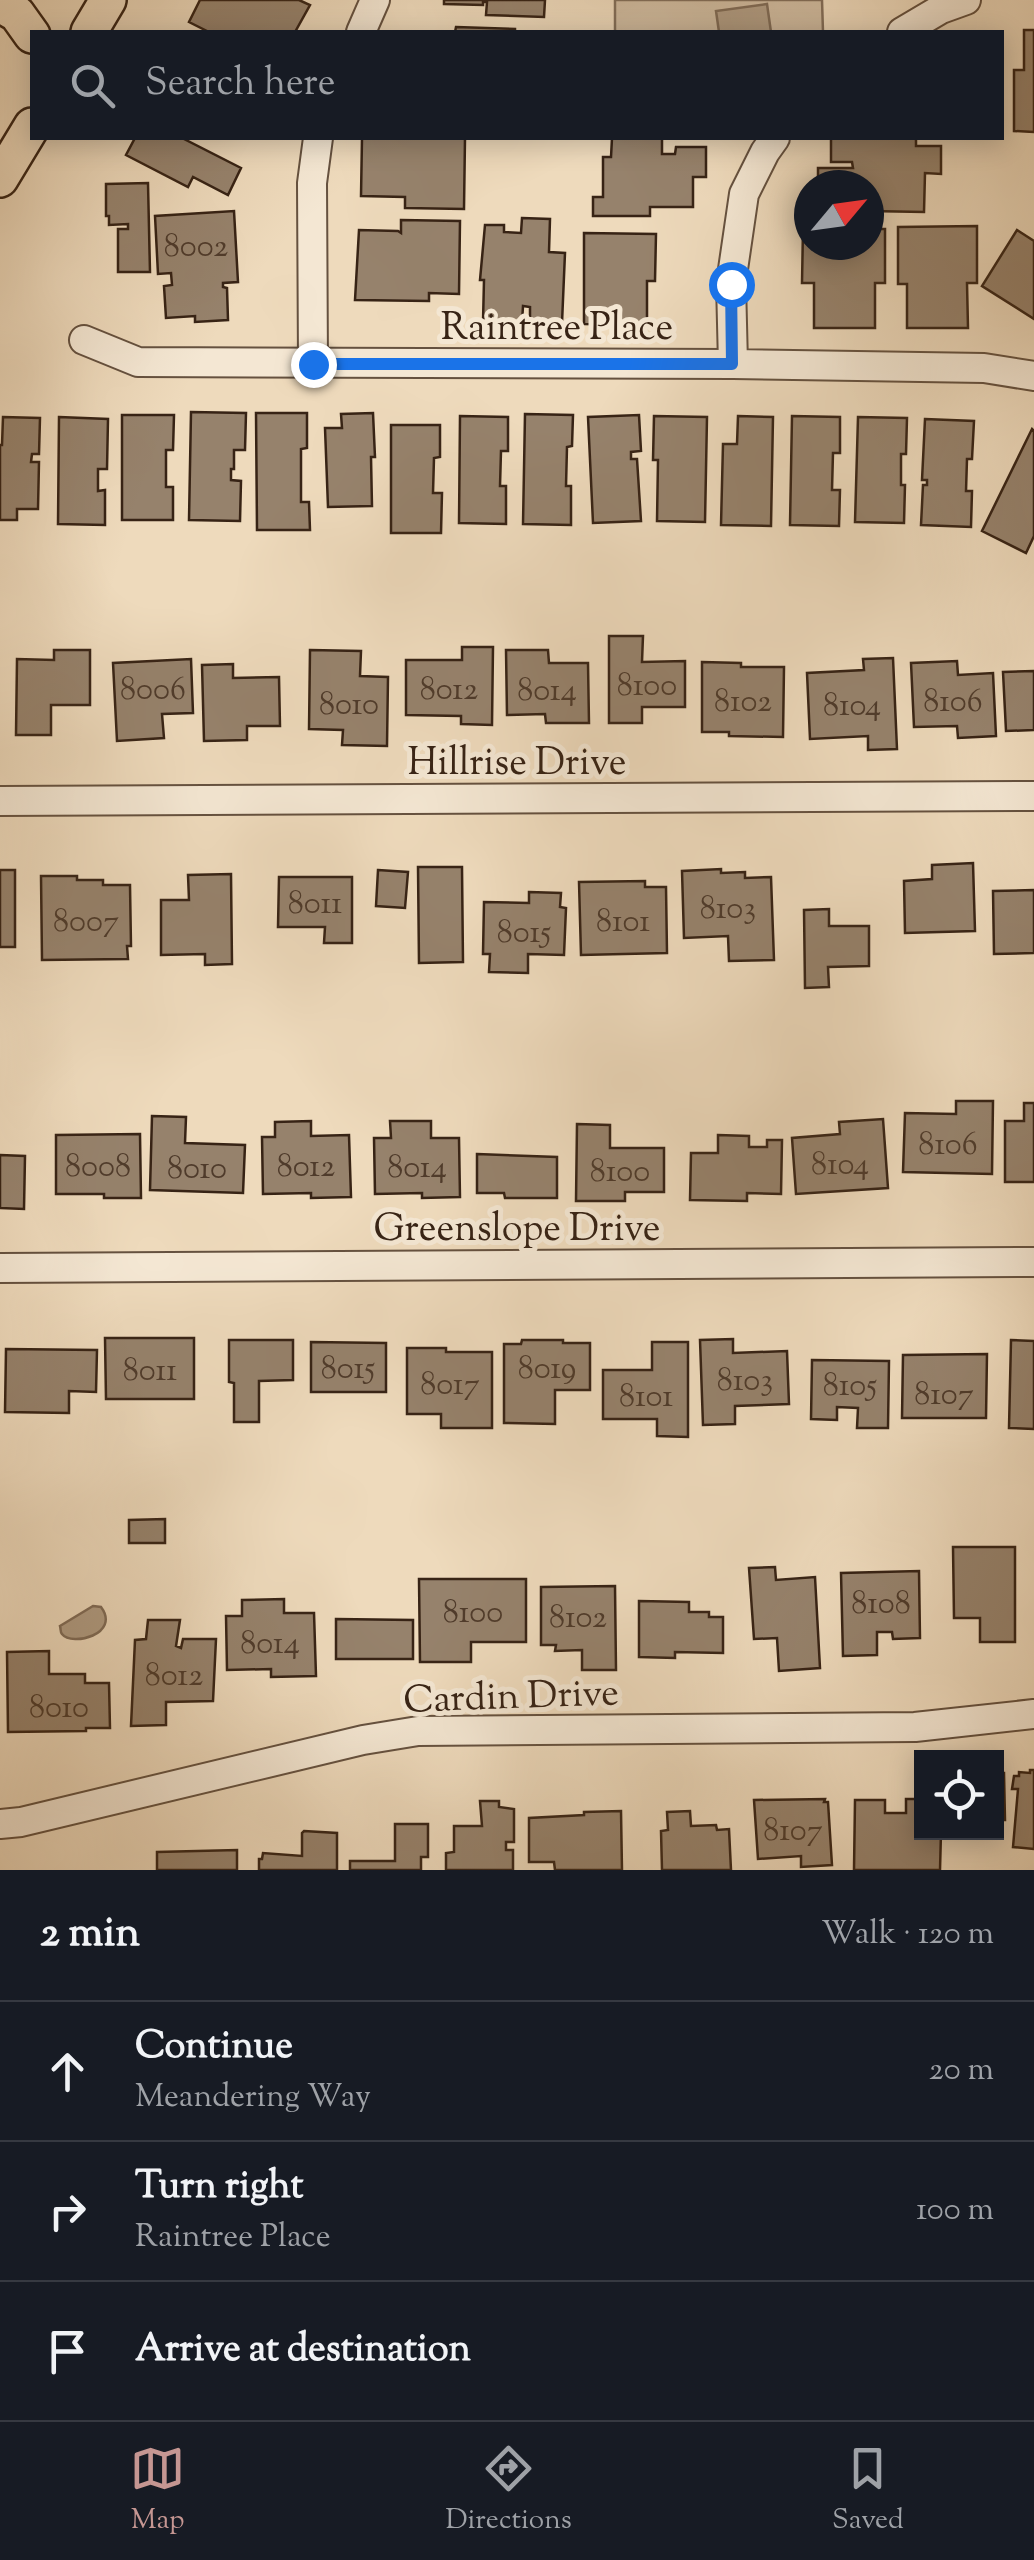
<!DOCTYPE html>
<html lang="en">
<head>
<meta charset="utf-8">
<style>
  body { margin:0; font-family:"Sorts Mill Goudy",serif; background:#242831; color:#f1f3f6 }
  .controls { position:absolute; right:30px; bottom:30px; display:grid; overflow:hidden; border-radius:0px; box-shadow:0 5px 25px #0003 }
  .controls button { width:90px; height:90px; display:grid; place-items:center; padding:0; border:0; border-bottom:2px solid #363941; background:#171b24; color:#f1f3f6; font:50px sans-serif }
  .compass { position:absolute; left:794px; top:170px; width:90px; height:90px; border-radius:50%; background:#171b24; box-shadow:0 5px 25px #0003; rotate:61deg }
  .stop { position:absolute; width:30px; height:30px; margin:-22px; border:8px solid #1a73e8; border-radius:50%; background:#fff }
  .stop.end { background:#1a73e8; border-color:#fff; box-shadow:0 2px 10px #0008 }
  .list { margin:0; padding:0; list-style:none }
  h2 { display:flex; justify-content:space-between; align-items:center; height:130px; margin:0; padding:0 40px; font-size:42px }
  h2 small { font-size:32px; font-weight:400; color:#9ea1a6 }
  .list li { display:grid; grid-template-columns:65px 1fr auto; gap:30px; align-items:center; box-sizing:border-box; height:140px; padding:0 40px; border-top:2px solid #363941 }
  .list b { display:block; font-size:38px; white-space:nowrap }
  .list p { margin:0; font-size:32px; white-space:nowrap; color:#9ea1a6 }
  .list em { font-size:32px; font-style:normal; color:#9ea1a6 }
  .icon { flex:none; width:55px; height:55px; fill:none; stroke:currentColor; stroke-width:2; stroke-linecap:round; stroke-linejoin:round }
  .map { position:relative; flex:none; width:1034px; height:1870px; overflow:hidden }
  .search { position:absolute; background:#171b24; box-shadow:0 5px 25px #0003; left:30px; right:30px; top:30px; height:110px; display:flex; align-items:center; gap:25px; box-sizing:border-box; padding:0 35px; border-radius:0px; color:#9ea1a6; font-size:38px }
  .sheet { height:550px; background:#171b24 }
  nav { display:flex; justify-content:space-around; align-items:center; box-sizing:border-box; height:140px; border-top:2px solid #363941; background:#171b24; font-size:28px; color:#9ea1a6 }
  nav a { display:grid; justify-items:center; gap:5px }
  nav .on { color:#c59692 }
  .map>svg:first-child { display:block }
</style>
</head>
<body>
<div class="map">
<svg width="1034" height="1870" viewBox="0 0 1034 1870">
  <rect width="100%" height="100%" fill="#eedabc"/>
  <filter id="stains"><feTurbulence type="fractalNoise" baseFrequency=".002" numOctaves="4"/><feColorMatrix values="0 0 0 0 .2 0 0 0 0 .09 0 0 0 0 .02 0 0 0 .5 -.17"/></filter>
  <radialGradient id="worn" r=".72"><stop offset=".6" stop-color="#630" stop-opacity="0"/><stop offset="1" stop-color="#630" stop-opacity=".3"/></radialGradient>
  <path fill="#cfbba0" stroke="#836f5a" stroke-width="2.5" d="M615 0H822L823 32H615Z"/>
  <path fill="#b09c83" stroke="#806c57" stroke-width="2.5" d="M767 4 771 32H719L716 11Z
    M93 1606 101 1607C121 1634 72 1647 62 1634 60 1632 61 1629 60 1626Z"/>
  <path fill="#96826c" stroke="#372315" stroke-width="2.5" d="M200 0H299L310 5 295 32H209L189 22Z
    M444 0H545L544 17 486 15 487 2H483V5L444 4Z
    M456 27 515 29V32H455Z
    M1024 30H1034V132L1014 131V70H1024Z
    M135 138H182L241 168 228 195 193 177 188 187 126 155Z
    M362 138H465L464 209 405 208V197L361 196Z
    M612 138H662V154H675L676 147H706V177H693V207H650V216H593V197H603V157H611Z
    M831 138H916V146H941V174L925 173 924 212 869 211V185H818V168H853L852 162H831Z
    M148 183 150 272H118V229H128V224L109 225V216H106V184Z
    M234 211 238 282 223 283V287L227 288 228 320 195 322V316L166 318 164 286 172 285 171 273 158 274 155 216Z
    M522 218 550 219 549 252 565 253 562 323 530 322V307L523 306 522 323 483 322 484 280H480L485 225H504V232L521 233Z
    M401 220 460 221 459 294 429 293V301L355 300 359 230 398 231 401 233Z
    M977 226V283H967L968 328H907V284H898V227Z
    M803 229H809V245H869V229H885V283H875V328H814V283H802Z
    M1017 230 1034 241V319L982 286Z
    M584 233 656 234 655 281H647V325L584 324Z
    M191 412 246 413 245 450H234V469H231V480L241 481 240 521 189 520Z
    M256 413H307V448L301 449V502H309L310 530H257Z
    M373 413 375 457H371L372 506 328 507 325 428H342L341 414Z
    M525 414 573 415 572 446 567 447 566 486H571V525L523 524Z
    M122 415H174L173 450H166V487H173V520H122Z
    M639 415 641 451 631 452V459H637L641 521 593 523 588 417Z
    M460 416 508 417V451H501L500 486H506V524L459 523Z
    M654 416 707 417 705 522 657 521 658 460H653Z
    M738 416 773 417 771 526 721 525 723 444H737Z
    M792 416 840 417V453H833L832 490H840L839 526 790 525Z
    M3 417 40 418 39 454H32L31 462H39L38 509H17V520H0V445H2Z
    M59 417 108 419 107 469H98V491L105 490V525L58 524Z
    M858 417 907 418 906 454H901V485H905L904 523 855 522Z
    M925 419 974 421 972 459H967L966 491H972L971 527 921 525 923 485H927V480H922Z
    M391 425H440V457L434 458 433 493H442L441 533H391Z
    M1032 429 1034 431V536L1026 553 982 531Z
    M609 636H643L642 662 685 661V707H642V723H609Z
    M462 647H493L492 725 461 724V716L406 715V660H462Z
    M54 650H90V705H51V735H16L17 659 54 660Z
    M310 650 361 651 360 676 388 677 387 746 342 745 343 730 309 729Z
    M506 650H548L549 663H588L589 723H546L545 714 507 715Z
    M893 658 897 749 868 750V736L810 739 807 673 864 670 863 659Z
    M191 659 193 713 162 714 164 738 117 741 113 663Z
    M957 661 958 675 993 673 996 736 958 738 957 726 914 727 911 663Z
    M702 662 741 663V667H784L783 737 729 736V732H702Z
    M233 664V678L279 677 280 726H247V740L204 741 202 665Z
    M1034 671V730L1006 731 1003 672Z
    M973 863 975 931 905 933 904 881 932 879V865Z
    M418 867H462L463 962 419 963Z
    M721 869V873L745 872V878L771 877 774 960 729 961 728 936 684 938 682 871Z
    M0 870H15V947H0Z
    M378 870 408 872 405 908 376 906Z
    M231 874 232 964 205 965V954L161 955V900H189L188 875Z
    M41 876H77V880H103V885H130L131 946H127L128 959 42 960Z
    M279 877H352V943H324L325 927H278Z
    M645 881V887H666L667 953 581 955 579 882Z
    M1034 890V953L994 954 993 891Z
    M529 892 561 893 560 907 566 908 564 955 528 954V973L489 972 490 954H483L484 902 529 903Z
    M829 909V926H869V966L828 967 829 987 805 988 804 910Z
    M956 1101H993L992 1174 903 1172 905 1113 956 1114Z
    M1024 1103H1034V1182H1005V1121H1024Z
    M152 1116 186 1117 185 1143 245 1145 243 1193 150 1190Z
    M883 1119 888 1188 796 1194 792 1138 840 1134 839 1122Z
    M311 1121V1136L349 1135 351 1197 311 1198V1193L263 1194 262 1137H275V1122Z
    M390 1121H431V1138H459L460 1197 422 1198V1193L375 1194 374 1138H391Z
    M577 1124 610 1125V1148H664V1192H625V1201H576Z
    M140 1134 141 1198H104V1194H56V1135Z
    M718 1135 749 1136V1147H767V1140H782L781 1194 747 1193V1201L690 1200 691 1153H718Z
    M477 1154 557 1157V1198H505L504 1193H477Z
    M0 1155 25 1156 24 1209 0 1208Z
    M105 1338H194V1399H106Z
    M733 1339V1353L787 1351 789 1404 735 1406V1424L703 1425 700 1340Z
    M229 1340H293V1380L259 1381V1422H234V1383L229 1382Z
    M522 1340H563V1343H590V1390H555V1424L504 1423V1344H521Z
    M1011 1340 1034 1341V1429L1009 1428Z
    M311 1342 386 1343V1392H311Z
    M652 1342H688V1437L657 1436V1419H603V1370H652Z
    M407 1348H446V1352H492V1428H441V1414H407Z
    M6 1349 97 1350 96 1392 69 1391V1413L5 1412Z
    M987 1354 986 1418H902L903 1355Z
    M812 1360 889 1361 888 1428H857L858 1408 837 1407V1420L811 1419Z
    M165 1519V1543H129V1520Z
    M953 1547H1015V1642H980V1618H954Z
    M775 1567 776 1580 815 1577 820 1668 779 1671 777 1638 754 1639 749 1568Z
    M919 1571 920 1638 893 1639 892 1632H877V1655L843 1656 841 1573Z
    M419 1579H526V1642H471V1662H420Z
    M615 1586 616 1670H582V1650L555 1651 556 1645H541V1587Z
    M284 1599V1613H314L316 1676 271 1677V1669L227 1670 226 1616H242V1600Z
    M639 1601 689 1602V1612H709V1617H723V1653L675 1652V1658L639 1657Z
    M336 1619 413 1620V1659H336Z
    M148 1620H180L176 1646 181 1648 183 1639H216L213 1701 166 1702V1725L131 1726 135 1640 146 1639Z
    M49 1651V1674H85V1683H109L110 1728H86V1731L8 1732 7 1652Z
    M1030 1770H1034V1849L1013 1847 1018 1789H1012L1014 1776H1019V1772L1030 1773Z
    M996 1773H1004L1005 1820H996Z
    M825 1799 824 1802H828L832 1865 801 1867V1856L758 1859 754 1800Z
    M906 1799H922V1832H941L940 1870H854L855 1800H885V1813H906Z
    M480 1801H499V1807L514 1809V1842H506V1850H513V1870H446V1853L454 1852V1826H482Z
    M621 1811 622 1870H555L554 1862H529V1818L584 1815V1812Z
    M690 1811 691 1826 716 1825 717 1830 729 1829 731 1870H662L661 1831 668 1830 667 1812Z
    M395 1824H428V1857H421V1870H350V1861H395Z
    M304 1831 337 1833V1870H259V1859H262L263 1853 302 1856V1833Z
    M237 1850V1870H157V1852Z"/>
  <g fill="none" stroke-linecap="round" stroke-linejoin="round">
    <defs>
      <path id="minor" d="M361 32 375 0
        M902 32 941 9 966 0
        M84 340 138 362 733 364 984 368 1034 376
        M313 364 312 183 318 138
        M733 364 731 283 744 194 765 152 775 138
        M0 801 1034 796
        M0 1268 1034 1262
        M0 1824 21 1822 363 1740 418 1731 915 1727 1034 1714"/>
      <path id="major" d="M0 4 17 14 32 35
        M89 32 108 0
        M0 179 32 126"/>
    </defs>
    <use href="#minor" stroke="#65513f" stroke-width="32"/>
    <use href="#major" stroke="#372315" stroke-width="40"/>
    <use href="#minor" stroke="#f4e7d3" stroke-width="28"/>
    <use href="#major" stroke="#eedabc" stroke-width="35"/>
  </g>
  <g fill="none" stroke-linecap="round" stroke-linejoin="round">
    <path stroke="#1a73e8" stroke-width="12" d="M313 364H732L731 284"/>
  </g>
  <g text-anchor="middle" stroke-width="10" stroke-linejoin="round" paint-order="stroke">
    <g font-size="32" fill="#4f3b2b">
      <text x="196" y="256">8002</text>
      <text x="647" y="695">8100</text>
      <text x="153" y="699">8006</text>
      <text x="449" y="699">8012</text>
      <text x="547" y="700">8014</text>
      <text x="743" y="711">8102</text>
      <text x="953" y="711">8106</text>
      <text x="349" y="714">8010</text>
      <text x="852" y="715">8104</text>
      <text x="315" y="913">8011</text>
      <text x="728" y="918">8103</text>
      <text x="86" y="931">8007</text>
      <text x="623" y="931">8101</text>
      <text x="524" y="942">8015</text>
      <text x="948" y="1154">8106</text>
      <text x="840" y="1174">8104</text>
      <text x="98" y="1176">8008</text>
      <text x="306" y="1176">8012</text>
      <text x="417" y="1177">8014</text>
      <text x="197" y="1178">8010</text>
      <text x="620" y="1181">8100</text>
      <text x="348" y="1378">8015</text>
      <text x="547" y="1378">8019</text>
      <text x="150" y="1380">8011</text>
      <text x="745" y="1390">8103</text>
      <text x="450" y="1394">8017</text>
      <text x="850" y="1395">8105</text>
      <text x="944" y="1404">8107</text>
      <text x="646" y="1406">8101</text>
      <text x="881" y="1613">8108</text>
      <text x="473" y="1622">8100</text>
      <text x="578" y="1627">8102</text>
      <text x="270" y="1653">8014</text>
      <text x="174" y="1685">8012</text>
      <text x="59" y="1717">8010</text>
      <text x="793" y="1840">8107</text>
    </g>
    <g font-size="38" fill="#372315" stroke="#f4e7d3">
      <text x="557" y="339">Raintree Place</text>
      <text x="517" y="774">Hillrise Drive</text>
      <text x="517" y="1240">Greenslope Drive</text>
      <text transform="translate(511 1695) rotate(-2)" y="13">Cardin Drive</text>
    </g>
  </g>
  <rect width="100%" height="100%" filter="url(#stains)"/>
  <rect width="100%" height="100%" fill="url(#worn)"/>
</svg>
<div class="controls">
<button><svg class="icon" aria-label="locate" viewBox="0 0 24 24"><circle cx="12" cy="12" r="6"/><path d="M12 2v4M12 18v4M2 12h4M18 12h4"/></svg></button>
</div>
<svg class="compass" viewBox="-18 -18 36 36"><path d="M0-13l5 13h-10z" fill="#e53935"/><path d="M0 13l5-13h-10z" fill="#9ea1a6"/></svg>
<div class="stop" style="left:731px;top:284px"></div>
<div class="stop end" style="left:313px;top:364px"></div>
<div class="search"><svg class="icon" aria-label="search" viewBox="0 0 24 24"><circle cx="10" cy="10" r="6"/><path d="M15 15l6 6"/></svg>Search here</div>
</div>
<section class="sheet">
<h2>2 min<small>Walk · 120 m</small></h2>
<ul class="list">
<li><svg class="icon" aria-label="ahead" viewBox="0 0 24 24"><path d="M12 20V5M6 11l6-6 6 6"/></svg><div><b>Continue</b><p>Meandering Way</p></div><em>20 m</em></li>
<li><svg class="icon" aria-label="right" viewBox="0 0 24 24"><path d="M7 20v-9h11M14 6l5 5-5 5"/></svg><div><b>Turn right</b><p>Raintree Place</p></div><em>100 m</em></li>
<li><svg class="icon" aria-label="arrive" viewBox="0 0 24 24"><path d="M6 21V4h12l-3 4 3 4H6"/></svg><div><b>Arrive at destination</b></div></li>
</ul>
</section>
<nav>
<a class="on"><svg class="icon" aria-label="map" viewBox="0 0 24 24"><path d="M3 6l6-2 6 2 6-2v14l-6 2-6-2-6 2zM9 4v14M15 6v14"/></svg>Map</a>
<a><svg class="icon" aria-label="directions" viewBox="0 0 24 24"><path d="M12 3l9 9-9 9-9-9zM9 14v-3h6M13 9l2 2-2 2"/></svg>Directions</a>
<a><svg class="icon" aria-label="saved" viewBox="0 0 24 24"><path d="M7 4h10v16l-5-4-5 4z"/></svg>Saved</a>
</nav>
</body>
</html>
